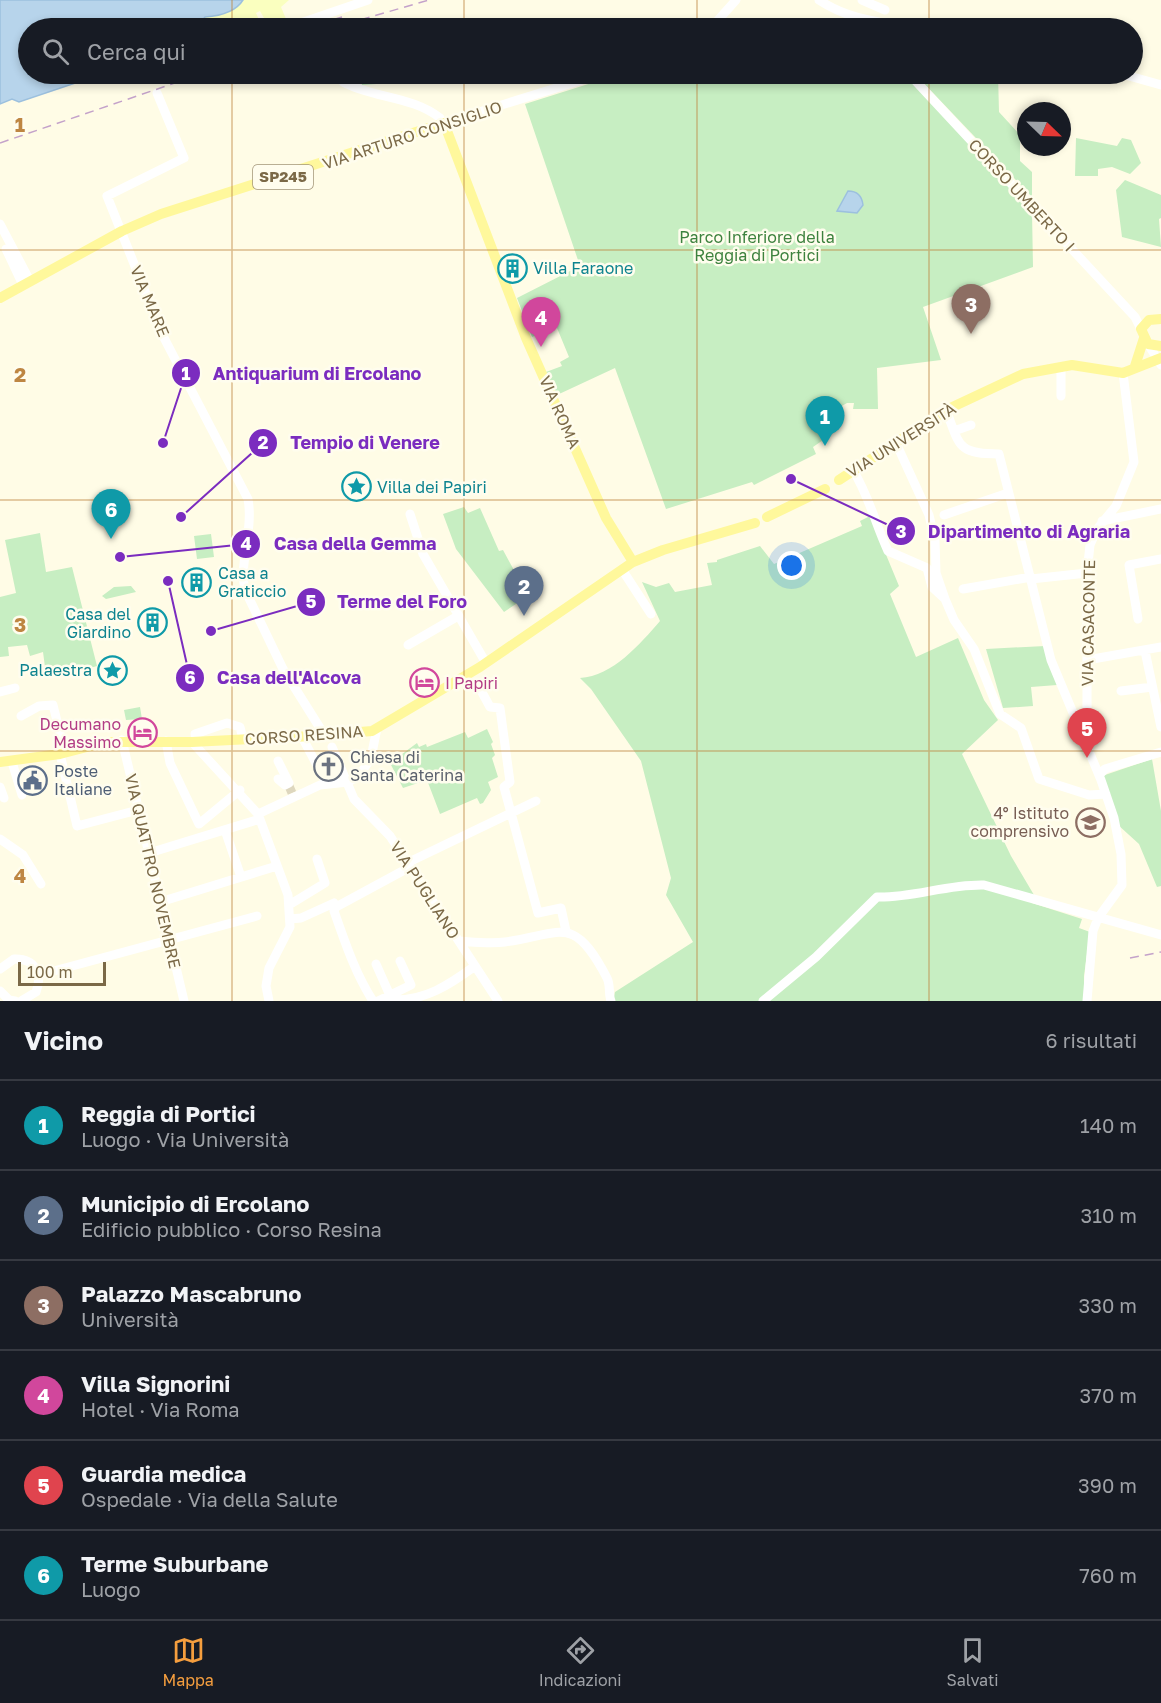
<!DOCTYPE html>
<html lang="it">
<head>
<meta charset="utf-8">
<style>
  body { margin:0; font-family:"Golos Text",sans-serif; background:#242831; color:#f1f3f6 }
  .compass { position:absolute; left:1017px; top:102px; width:54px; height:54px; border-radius:50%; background:#171b24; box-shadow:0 3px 9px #0003; rotate:113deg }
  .scale { position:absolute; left:18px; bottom:15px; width:88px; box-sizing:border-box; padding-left:6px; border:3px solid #7b6947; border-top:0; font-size:16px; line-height:21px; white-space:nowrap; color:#7b6947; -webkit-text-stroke:4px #fffdee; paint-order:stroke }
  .you { position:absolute; left:792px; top:566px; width:21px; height:21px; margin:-15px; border:4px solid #fff; border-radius:50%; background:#1a73e8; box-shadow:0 0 0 9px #1a73e833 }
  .badge { display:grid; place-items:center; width:39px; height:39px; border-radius:50%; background:#f59e3e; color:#fff; font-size:20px; font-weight:700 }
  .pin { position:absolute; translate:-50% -50px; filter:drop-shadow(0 2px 3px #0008) }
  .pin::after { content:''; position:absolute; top:32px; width:21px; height:18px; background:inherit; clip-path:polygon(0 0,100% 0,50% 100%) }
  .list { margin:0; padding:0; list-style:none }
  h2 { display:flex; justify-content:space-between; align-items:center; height:78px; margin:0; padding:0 24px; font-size:26px }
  h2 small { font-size:20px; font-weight:400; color:#9ea1a6 }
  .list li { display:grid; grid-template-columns:39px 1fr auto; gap:18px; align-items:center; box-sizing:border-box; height:90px; padding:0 24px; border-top:2px solid #363941 }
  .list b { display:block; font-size:22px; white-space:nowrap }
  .list p { margin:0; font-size:20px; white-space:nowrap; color:#9ea1a6 }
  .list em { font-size:20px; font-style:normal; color:#9ea1a6 }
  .icon { flex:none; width:33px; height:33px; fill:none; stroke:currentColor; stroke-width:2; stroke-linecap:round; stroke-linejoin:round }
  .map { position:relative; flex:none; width:1161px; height:1001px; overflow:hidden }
  .search { position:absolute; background:#171b24; box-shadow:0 3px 9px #0003; left:18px; right:18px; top:18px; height:66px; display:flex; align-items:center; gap:15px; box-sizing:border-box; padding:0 21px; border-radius:33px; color:#9ea1a6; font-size:22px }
  .sheet { height:618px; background:#171b24 }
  nav { display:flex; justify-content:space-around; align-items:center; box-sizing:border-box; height:84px; border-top:2px solid #363941; background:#171b24; font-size:16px; color:#9ea1a6 }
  nav a { display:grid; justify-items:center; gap:3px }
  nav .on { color:#f59e3e }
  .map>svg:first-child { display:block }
</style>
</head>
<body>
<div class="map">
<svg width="1161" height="1001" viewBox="0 0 1161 1001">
  <rect width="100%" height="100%" fill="#fffce6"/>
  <path fill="#c7eec2" d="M361 74H449V79L362 85Z
    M620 74H906L1032 212 1033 267 923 307 941 360 877 368 878 409H853L854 403H847L833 411 839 429 813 447 816 454 754 485 752 482 666 509 615 368 557 395 546 372 562 366 560 362 569 357 557 328 532 337 517 298 580 266 525 104Z
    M915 74H998L999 112 1020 135V161L1032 172V197Z
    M1076 138 1117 146 1122 138 1131 140 1141 163 1130 174 1112 167 1098 169V176H1075Z
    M1125 180 1161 195V218L1159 219 1161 247 1122 237 1116 190Z
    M464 507 468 513 480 508 499 551 503 550 528 596 504 612 456 549 443 514Z
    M870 516 899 586 890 594 916 657 958 638 984 700 998 720 962 754 1011 856 1034 895 1032 903 1082 919 1079 928 1090 932 1084 976V1001H613L615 992 693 942 666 895 671 878 641 761 591 689 580 678C613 676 640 644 660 621L642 582 656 587 669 583 675 592 712 585 707 563 717 562V560L760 546 774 564 862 526 860 521Z
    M40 533 46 572 72 567 97 666 66 675 45 667 43 652 30 656 27 645 8 647 9 656 0 657V597L16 593 5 540Z
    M211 534 214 557 197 559 194 536Z
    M131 586 136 592 106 599 102 596 114 587Z
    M1045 646 1057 685 1031 687 1033 706 1003 708 986 649Z
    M140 707 142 719 126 720 124 710Z
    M487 729 493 742 491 744 495 755 492 758 498 777 488 782 491 790 483 803 480 804 477 798 440 814 427 780 403 788 390 763 417 743 419 747 426 744 427 747 465 732 468 738Z
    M1152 759 1161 811V886L1157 887 1139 844 1117 824 1102 776Z"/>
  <path fill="#faffbf" d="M243 0H289L281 7 286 19 268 25 260 11 256 13 261 24 256 28H237L230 20 221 24 220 28H196L205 17C219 16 235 13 243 0Z"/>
  <path fill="#b7d4eb" stroke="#9cc0de" stroke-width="1.5" d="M0 0H243C235 13 218 16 205 17L196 28H28V74H102L19 102 12 99 0 104Z
    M848 191C858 191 862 196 863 205L857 213 837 211Z"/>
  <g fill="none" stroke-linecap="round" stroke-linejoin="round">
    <path stroke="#ded7be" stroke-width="9" stroke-dasharray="9 4.5" stroke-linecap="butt" d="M289 786 292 793"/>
    <path stroke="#fff" stroke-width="9" d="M819 0C849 20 879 22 914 28
      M862 0 885 10
      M286 28 368 0
      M711 28 736 0
      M909 74 1135 317 1141 329
      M1122 74 1161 85
      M343 82C372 98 413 96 440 118L442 124
      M157 93 184 158 107 196 162 334 248 499C254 531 237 569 246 592L283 669 320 728
      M444 123 601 74
      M0 224 30 281
      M6 249 23 285
      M1148 344 1161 365
      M1061 368V396
      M946 410C960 446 957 454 999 454L1051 660 1101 780 1114 818 1121 854 1122 885 1098 918 1093 931 1087 1001
      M954 431 971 425
      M896 443 929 515 935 540 936 573 945 599
      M853 470C869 496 875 523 888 551L927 568 932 587 945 599 954 620 974 649 1000 714 1021 728 1039 779 1089 795 1106 794
      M410 514 423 554 486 663
      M944 515 1008 493
      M1102 521 1161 509
      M623 571 651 614
      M1031 579 1087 573
      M963 589 1031 577
      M1138 619 1129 565 1161 559
      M408 645 458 616
      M1145 651 1161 727
      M1087 660 1161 647
      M478 685 490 707 500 708 510 782 504 787 538 913 561 908 566 931
      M1121 691 1152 687
      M0 692 15 688
      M21 716 39 706 53 705 65 753
      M302 737 327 784
      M1087 737V573L1090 545 1097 529 1116 506 1134 462 1123 373
      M122 740 184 1001
      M166 741 170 763 199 824 240 790
      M196 741 195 734 227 723 240 727 243 739
      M192 742 258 814 288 895 290 927 269 968 266 986 269 1001
      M332 747 354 799 390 836 498 1001
      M60 754 77 826 138 810
      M12 762 22 795
      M1099 775 1105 769 1161 752
      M278 779 285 785 289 783 278 761
      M0 787 4 798
      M258 814 320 785 348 782 359 776 371 758 377 728
      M225 830 241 877
      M0 839 23 855 41 884
      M149 853 260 819
      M407 863 536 801
      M160 902 277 866
      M289 905 325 883 317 859
      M336 907 334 911C345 942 355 973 373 1001
      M290 919 301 918 334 903 336 907 410 867
      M459 941C474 942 490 944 505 942 562 934 573 913 607 978 611 986 608 994 611 1001
      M376 964 392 1000C425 1001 449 985 475 966
      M0 969 14 959C35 958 43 974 36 992L21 1001
      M39 975 257 916
      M0 991 9 1000 15 1001
      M378 1001 411 985 400 961
      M763 1001 816 957 877 897C913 898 947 884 984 885L1161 935"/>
    <path stroke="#fff89c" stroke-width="10" d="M0 298 122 231 161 214 444 123 526 338 606 518 633 562
      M1161 319 1149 320 1141 329 1148 344 1161 346
      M1135 366 1144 338
      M839 480 946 410 1023 374 1072 365 1123 373 1161 358
      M767 517 825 489
      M0 762 60 754 106 742H192L313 736 372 731 480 667 633 562 663 550 755 523"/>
    <path stroke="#c4a2ca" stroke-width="1.5" stroke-dasharray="9 6" stroke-linecap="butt" d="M305 28 342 17
      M332 28 429 0
      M0 143 201 74
      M1130 958 1161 952"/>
  </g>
  <path fill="none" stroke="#be8642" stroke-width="1.5" stroke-opacity="0.55" d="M232 0V28M464 0V28M697 0V28M929 0V28M232 74V1001M464 74V1001M697 74V1001M929 74V1001M0 250H1161M0 500H1161M0 751H1161"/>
  <defs>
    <symbol id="building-ring" viewBox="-11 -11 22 22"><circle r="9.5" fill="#fffdee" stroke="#0f9aa8" stroke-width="1.5"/><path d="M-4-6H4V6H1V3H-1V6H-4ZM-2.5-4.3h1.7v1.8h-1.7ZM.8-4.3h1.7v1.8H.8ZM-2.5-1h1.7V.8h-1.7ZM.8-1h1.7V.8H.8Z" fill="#0f9aa8"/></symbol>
    <symbol id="sight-ring" viewBox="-11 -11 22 22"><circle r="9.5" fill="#fffdee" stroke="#0f9aa8" stroke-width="1.5"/><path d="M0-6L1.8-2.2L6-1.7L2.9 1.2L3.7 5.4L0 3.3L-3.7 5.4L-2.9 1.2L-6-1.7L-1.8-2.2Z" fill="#0f9aa8"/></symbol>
    <symbol id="hotel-ring" viewBox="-11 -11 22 22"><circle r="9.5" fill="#fffdee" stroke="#d1479c" stroke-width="1.5"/><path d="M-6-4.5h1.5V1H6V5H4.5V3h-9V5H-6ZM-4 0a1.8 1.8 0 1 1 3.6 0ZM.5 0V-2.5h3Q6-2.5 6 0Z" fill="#d1479c"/></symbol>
    <symbol id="church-ring" viewBox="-11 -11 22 22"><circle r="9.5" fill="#fffdee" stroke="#6b7280" stroke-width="1.5"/><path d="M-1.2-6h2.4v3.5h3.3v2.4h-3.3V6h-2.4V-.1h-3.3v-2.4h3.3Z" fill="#6b7280"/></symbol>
    <symbol id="civic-ring" viewBox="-11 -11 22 22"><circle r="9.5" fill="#fffdee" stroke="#5c6f8a" stroke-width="1.5"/><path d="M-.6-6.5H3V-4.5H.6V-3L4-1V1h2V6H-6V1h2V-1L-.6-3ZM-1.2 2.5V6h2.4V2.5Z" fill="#5c6f8a"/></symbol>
    <symbol id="school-ring" viewBox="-11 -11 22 22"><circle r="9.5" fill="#fffdee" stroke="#8d6e63" stroke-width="1.5"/><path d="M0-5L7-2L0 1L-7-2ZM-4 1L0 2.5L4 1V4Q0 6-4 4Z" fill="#8d6e63"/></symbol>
  </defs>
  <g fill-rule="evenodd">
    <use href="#building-ring" x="496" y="252" width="33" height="33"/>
    <use href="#sight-ring" x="340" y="470" width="33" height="33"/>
    <use href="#building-ring" x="180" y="566" width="33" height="33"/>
    <use href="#building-ring" x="136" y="606" width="33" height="33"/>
    <use href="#sight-ring" x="96" y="654" width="33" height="33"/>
    <use href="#hotel-ring" x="408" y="666" width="33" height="33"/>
    <use href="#hotel-ring" x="126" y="716" width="33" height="33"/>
    <use href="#church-ring" x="312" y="750" width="33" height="33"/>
    <use href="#civic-ring" x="16" y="764" width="33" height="33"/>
    <use href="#school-ring" x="1074" y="806" width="33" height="33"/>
  </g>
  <g text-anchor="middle" stroke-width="5" stroke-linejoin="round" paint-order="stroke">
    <rect fill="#fffdee" stroke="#a39579" stroke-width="1.5" x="253" y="165" width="60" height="24" rx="4.5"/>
    <g font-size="15" font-weight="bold" fill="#7b6947">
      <text x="283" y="182">SP245</text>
    </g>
    <g font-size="16" fill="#7b6947" stroke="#fffdee">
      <text transform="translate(412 135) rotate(-18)" y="6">VIA ARTURO CONSIGLIO</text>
      <text transform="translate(1022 195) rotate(47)" y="6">CORSO UMBERTO I</text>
      <text transform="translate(150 301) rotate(67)" y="6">VIA MARE</text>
      <text transform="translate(560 412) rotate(66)" y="6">VIA ROMA</text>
      <text transform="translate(901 440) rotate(-32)" y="6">VIA UNIVERSITÀ</text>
      <text transform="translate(1088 623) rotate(-89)" y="6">VIA CASACONTE</text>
      <text transform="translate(304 735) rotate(-4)" y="6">CORSO RESINA</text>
      <text transform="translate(153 871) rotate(77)" y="6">VIA QUATTRO NOVEMBRE</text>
      <text transform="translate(425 890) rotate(57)" y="6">VIA PUGLIANO</text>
    </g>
    <g font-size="16" fill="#3d823e" stroke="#fffdee">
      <text x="757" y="243">Parco Inferiore della<tspan x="757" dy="18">Reggia di Portici</tspan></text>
    </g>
    <g font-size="16" fill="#0d838f" stroke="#fffdee" text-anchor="start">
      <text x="533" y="274">Villa Faraone</text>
      <text x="377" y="493">Villa dei Papiri</text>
      <text x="218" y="579">Casa a<tspan x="218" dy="18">Graticcio</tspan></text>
      <text x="131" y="620" text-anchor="end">Casa del<tspan x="131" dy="18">Giardino</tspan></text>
      <text x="92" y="676" text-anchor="end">Palaestra</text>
    </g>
    <g font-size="16" fill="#b23c85" stroke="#fffdee" text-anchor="start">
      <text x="445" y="689">I Papiri</text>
      <text x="121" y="730" text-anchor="end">Decumano<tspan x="121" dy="18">Massimo</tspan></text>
    </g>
    <g font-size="16" fill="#5b616d" stroke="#fffdee" text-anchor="start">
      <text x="350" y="763">Chiesa di<tspan x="350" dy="18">Santa Caterina</tspan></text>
    </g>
    <g font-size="16" fill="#4e5e75" stroke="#fffdee" text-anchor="start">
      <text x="54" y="777">Poste<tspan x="54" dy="18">Italiane</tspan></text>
    </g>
    <g font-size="16" fill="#785e54" stroke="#fffdee" text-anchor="end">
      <text x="1069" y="819">4° Istituto<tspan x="1069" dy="18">comprensivo</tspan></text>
    </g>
  </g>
  <g font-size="20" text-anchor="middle" font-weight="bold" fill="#be8642" stroke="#fffdee" stroke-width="5" stroke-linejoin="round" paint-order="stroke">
    <text x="20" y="132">1</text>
    <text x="20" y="382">2</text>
    <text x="20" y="632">3</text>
    <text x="20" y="883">4</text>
  </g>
  <path fill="none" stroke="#7b2cbf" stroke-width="2" d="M163 443L186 373M181 517L263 443M791 479L901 531M120 557L246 544M211 631L311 602M168 581L190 678"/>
  <g fill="#7b2cbf" stroke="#fffdee" stroke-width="2">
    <circle cx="163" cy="443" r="6"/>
    <circle cx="181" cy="517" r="6"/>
    <circle cx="791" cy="479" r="6"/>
    <circle cx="120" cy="557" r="6"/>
    <circle cx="211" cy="631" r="6"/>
    <circle cx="168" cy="581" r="6"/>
    <circle cx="186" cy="373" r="15"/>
    <circle cx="263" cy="443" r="15"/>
    <circle cx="901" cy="531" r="15"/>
    <circle cx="246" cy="544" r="15"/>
    <circle cx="311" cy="602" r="15"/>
    <circle cx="190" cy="678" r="15"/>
  </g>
  <g font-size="18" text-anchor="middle" font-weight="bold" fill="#fff">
    <text x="186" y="380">1</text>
    <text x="263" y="449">2</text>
    <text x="901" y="538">3</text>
    <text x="246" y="550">4</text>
    <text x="311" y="608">5</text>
    <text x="190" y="684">6</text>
  </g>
  <g font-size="18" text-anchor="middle" font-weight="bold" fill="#7b2cbf" stroke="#fffdee" stroke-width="5" stroke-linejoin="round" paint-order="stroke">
    <text x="317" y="380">Antiquarium di Ercolano</text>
    <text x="365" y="449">Tempio di Venere</text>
    <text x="1029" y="538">Dipartimento di Agraria</text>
    <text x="355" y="550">Casa della Gemma</text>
    <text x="402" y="608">Terme del Foro</text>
    <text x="289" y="684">Casa dell'Alcova</text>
  </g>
</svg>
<svg class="compass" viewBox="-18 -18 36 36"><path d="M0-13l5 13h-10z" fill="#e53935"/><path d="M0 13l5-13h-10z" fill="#9ea1a6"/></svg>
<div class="scale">100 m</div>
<div class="you"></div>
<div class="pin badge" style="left:825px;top:446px;background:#0f9aa8">1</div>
<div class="pin badge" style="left:524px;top:616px;background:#5c6f8a">2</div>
<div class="pin badge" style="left:971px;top:334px;background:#8d6e63">3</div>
<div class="pin badge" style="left:541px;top:347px;background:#d1479c">4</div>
<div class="pin badge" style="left:1087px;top:758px;background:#e0444e">5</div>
<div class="pin badge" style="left:111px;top:539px;background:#0f9aa8">6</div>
<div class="search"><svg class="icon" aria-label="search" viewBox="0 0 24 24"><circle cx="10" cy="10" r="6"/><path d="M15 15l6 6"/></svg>Cerca qui</div>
</div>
<section class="sheet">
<h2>Vicino<small>6 risultati</small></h2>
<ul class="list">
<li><span class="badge" style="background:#0f9aa8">1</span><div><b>Reggia di Portici</b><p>Luogo · Via Università</p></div><em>140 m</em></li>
<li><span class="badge" style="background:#5c6f8a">2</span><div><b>Municipio di Ercolano</b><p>Edificio pubblico · Corso Resina</p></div><em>310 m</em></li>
<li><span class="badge" style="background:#8d6e63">3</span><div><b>Palazzo Mascabruno</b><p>Università</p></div><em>330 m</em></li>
<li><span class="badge" style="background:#d1479c">4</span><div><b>Villa Signorini</b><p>Hotel · Via Roma</p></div><em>370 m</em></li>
<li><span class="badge" style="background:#e0444e">5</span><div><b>Guardia medica</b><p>Ospedale · Via della Salute</p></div><em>390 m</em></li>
<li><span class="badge" style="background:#0f9aa8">6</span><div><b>Terme Suburbane</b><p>Luogo</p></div><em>760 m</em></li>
</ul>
</section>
<nav>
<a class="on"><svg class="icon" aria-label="map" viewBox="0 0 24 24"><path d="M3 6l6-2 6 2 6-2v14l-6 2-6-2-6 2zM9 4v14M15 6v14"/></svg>Mappa</a>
<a><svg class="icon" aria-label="directions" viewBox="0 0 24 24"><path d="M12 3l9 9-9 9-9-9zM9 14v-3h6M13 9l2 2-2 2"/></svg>Indicazioni</a>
<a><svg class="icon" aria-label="saved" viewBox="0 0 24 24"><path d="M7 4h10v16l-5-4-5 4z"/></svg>Salvati</a>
</nav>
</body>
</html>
